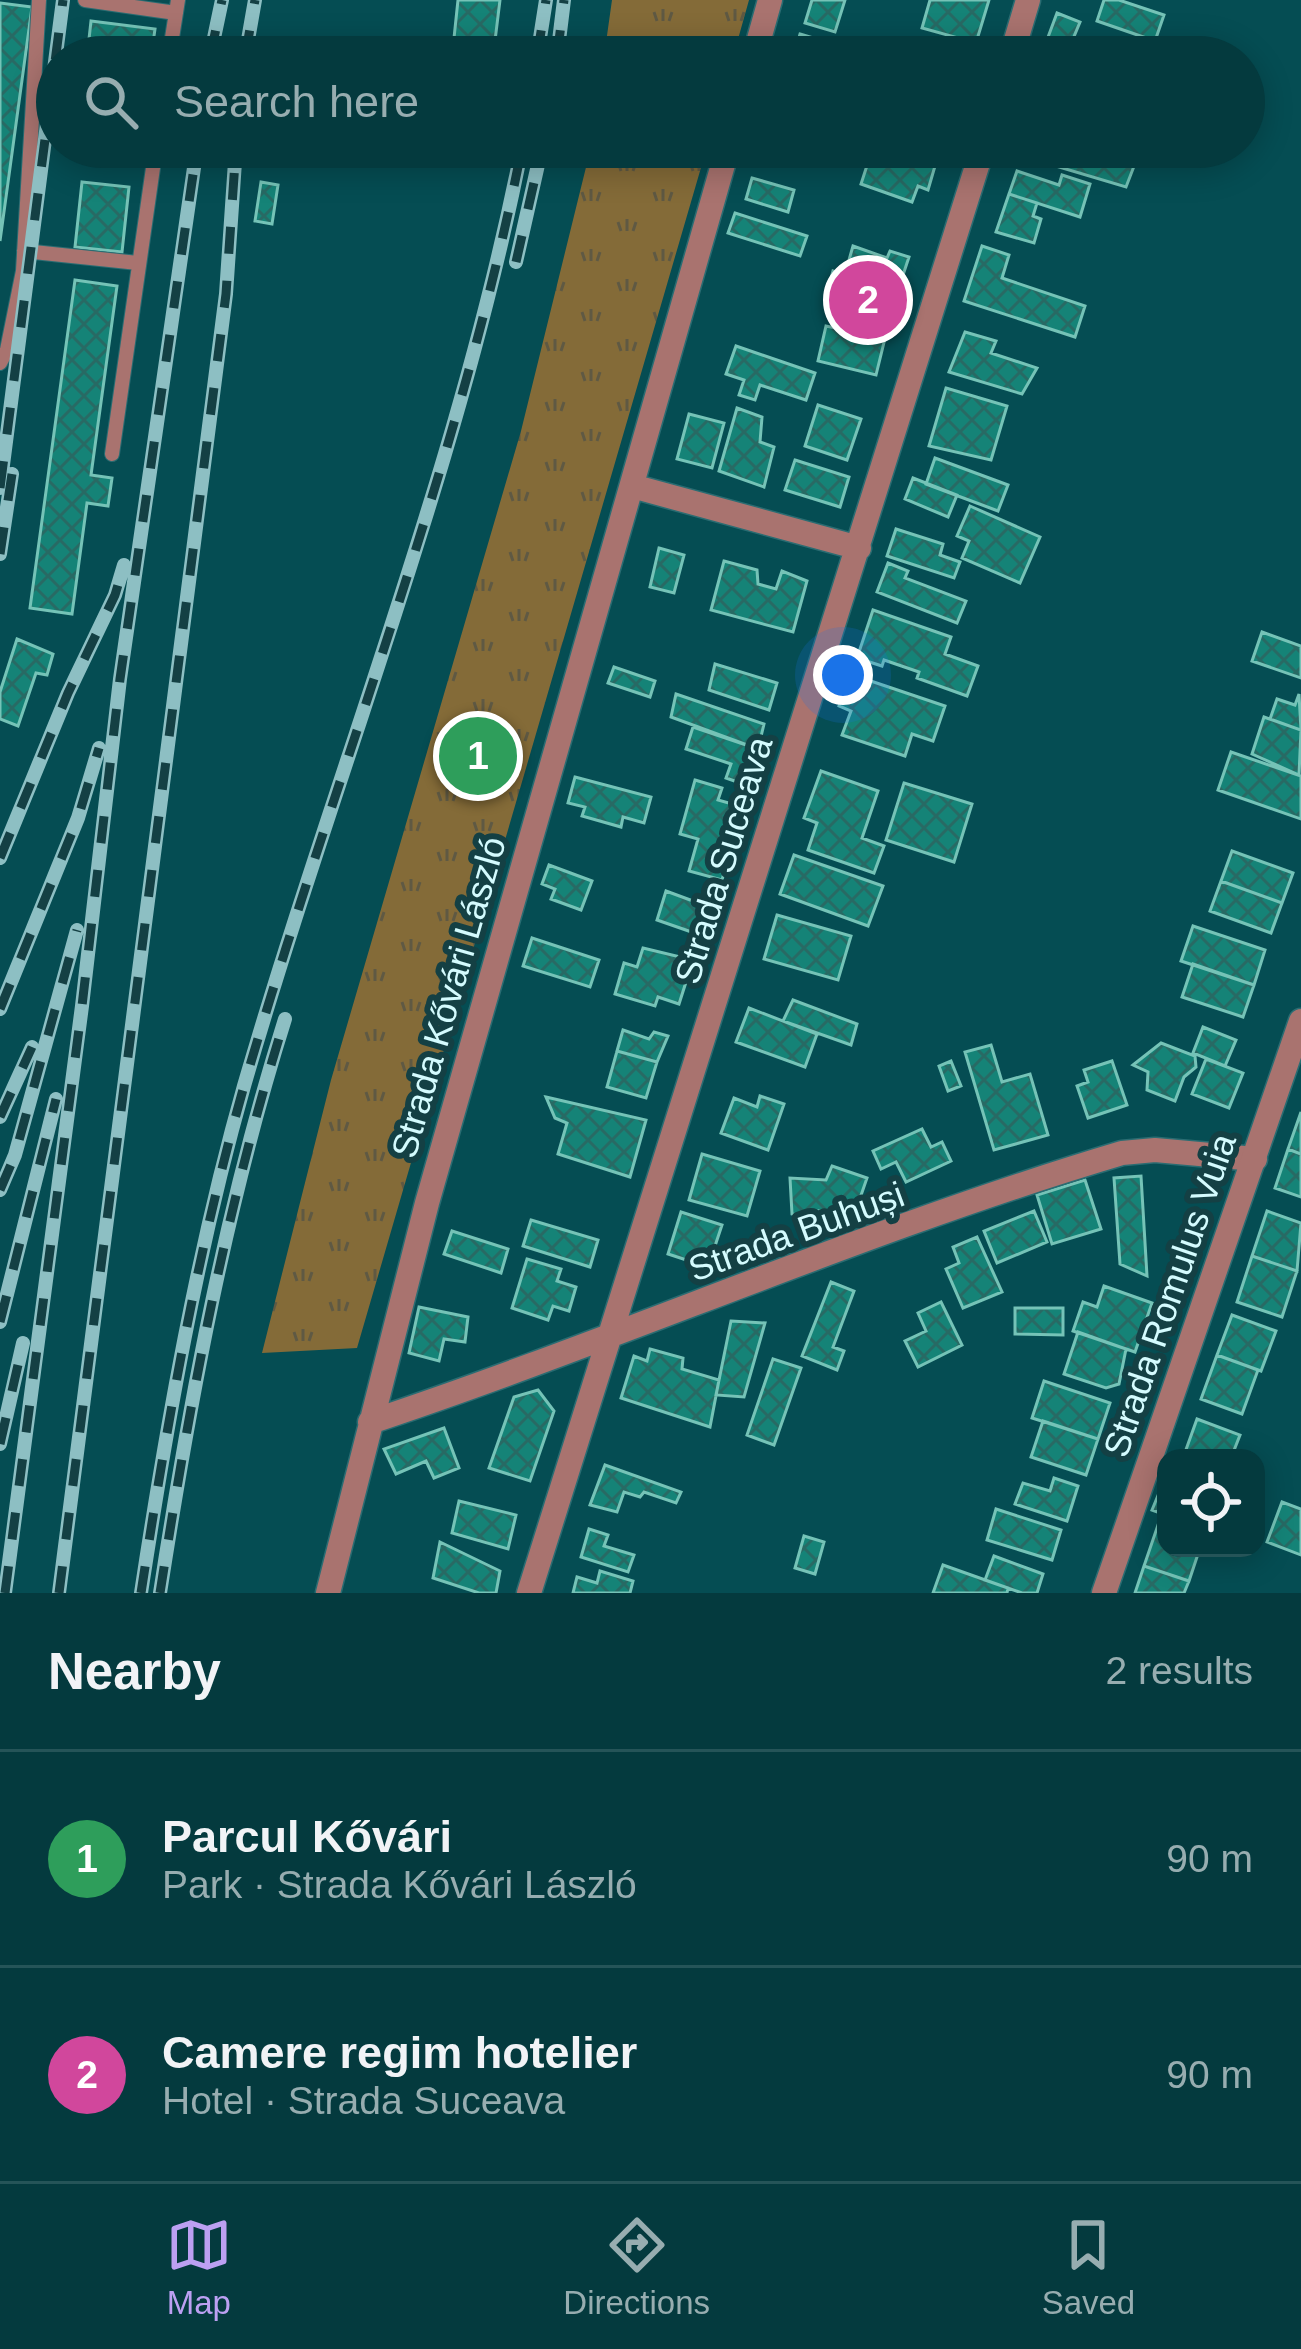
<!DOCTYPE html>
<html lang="en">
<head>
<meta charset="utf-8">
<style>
  body { margin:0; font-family:Helvetica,sans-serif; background:#124549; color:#f1f3f6 }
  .controls { position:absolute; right:36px; bottom:36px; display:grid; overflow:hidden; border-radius:24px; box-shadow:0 6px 30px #0003 }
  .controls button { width:108px; height:108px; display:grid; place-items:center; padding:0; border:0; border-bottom:3px solid #255458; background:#043a3e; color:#f1f3f6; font:60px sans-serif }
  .you { position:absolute; left:843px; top:675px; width:42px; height:42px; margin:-30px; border:9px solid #fff; border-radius:50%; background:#1a73e8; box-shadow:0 0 0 18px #1a73e833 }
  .badge { display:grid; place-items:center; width:78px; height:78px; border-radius:50%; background:#bca0f2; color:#fff; font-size:39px; font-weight:700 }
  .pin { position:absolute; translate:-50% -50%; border:6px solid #fff; box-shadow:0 3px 12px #0006 }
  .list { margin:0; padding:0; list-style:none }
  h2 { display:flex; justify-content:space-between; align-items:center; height:156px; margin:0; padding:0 48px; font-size:51px }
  h2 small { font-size:39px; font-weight:400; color:#97adb0 }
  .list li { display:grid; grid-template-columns:78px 1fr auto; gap:36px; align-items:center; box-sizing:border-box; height:216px; padding:0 48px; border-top:3px solid #255458 }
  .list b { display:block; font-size:45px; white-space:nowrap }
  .list p { margin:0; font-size:39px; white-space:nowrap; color:#97adb0 }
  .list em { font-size:39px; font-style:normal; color:#97adb0 }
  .icon { flex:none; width:66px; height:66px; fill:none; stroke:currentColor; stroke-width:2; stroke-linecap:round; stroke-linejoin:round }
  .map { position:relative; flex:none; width:1301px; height:1593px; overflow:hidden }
  .search { position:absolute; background:#043a3e; box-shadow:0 6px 30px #0003; left:36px; right:36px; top:36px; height:132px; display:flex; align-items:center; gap:30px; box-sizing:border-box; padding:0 42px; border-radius:66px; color:#97adb0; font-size:45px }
  .sheet { height:588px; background:#043a3e }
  nav { display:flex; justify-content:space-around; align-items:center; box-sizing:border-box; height:168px; border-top:3px solid #255458; background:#043a3e; font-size:33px; color:#97adb0 }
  nav a { display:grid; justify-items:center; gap:6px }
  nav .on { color:#bca0f2 }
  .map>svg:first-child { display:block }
</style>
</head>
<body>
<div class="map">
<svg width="1301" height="1593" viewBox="0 0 1301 1593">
  <defs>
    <pattern id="park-tufts" width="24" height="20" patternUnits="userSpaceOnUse" patternTransform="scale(3)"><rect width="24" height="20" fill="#846b38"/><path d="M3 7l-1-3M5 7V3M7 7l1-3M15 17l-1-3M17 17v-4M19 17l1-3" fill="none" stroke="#5f5943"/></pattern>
    <pattern id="building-cross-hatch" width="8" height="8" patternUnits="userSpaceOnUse" patternTransform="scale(3)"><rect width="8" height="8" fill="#158377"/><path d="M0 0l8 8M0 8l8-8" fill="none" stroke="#286a64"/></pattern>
  </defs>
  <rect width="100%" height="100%" fill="#054d53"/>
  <path fill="url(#park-tufts)" d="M612 0H749L733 57H604Z
    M591 147H707L357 1348 262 1353 331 1080 521 431Z"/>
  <path fill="url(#building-cross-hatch)" stroke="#75c3b7" stroke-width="3" d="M458 0H500L493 57H452Z
    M812 0H845L835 32 805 23Z
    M930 0H989L976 43 922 28Z
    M1104 0H1119L1164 15 1155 41 1097 21Z
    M0 3 32 7 0 241Z
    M1057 13 1080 22 1073 39 1092 46 1087 57 1041 56Z
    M91 21 155 29 151 57H87Z
    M800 34 876 57H793Z
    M96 147H127L125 162 94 159Z
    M873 147H915L927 151 923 163 935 166 928 190 918 186 912 202 861 184Z
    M1065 147H1087L1136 161 1126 187 1059 167Z
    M1017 171 1059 185 1062 175 1090 184 1080 217 1009 194Z
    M752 178 794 190 788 212 746 199Z
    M82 182 129 187 122 252 75 247Z
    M261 182 278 185 272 224 255 221Z
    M1009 194 1037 203 1033 216 1041 219 1034 243 996 232Z
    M735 213 807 236 800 256 728 233Z
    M853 246 887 258 890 251 909 257 900 284 847 267Z
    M982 246 1009 255 1002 278 1085 306 1075 337 964 301Z
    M833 271 882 286 873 315 825 300Z
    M75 280 117 286 91 475 112 478 108 506 87 503 72 614 30 608Z
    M852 321 887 330 876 375 818 361 826 326 850 331Z
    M965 332 996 341 991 353 1037 368 1022 394 949 372Z
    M736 346 815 373 806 400 760 385 755 400 739 395 744 380 726 374Z
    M946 388 1007 406 991 460 929 446Z
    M818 405 861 419 847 460 805 446Z
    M737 408 762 417 760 442 774 447 764 487 719 471Z
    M689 414 724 423 712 468 677 459Z
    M935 458 1008 485 998 511 926 484Z
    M795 460 849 477 840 507 785 490Z
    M913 478 957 495 948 517 905 499Z
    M970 506 1040 537 1020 583 962 558 969 541 957 536Z
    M896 529 943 544 940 555 960 562 954 578 887 556Z
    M659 548 684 555 674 593 650 587Z
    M724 561 757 570 758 584 776 589 782 571 807 581 793 632 711 610Z
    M888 563 908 571 905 578 966 601 957 623 877 592Z
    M873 610 951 637 945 654 978 666 967 696 917 678 919 672 884 660 882 666 857 658Z
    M1262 632 1301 646V678L1252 661Z
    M17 639 53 654 47 675 36 673 18 726 0 719V692Z
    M715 664 777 683 769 710 709 690Z
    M614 667 655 681 650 697 608 683Z
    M850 674 945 706 933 741 912 734 905 756 842 735 851 711 839 706Z
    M676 694 764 724 758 749 671 717Z
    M1299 694 1301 730 1270 719 1277 699 1295 705Z
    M1264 717 1301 730 1299 775 1252 754Z
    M693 727 758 749 746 785 726 778 731 764 686 749Z
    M1231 752 1301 776V819L1218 790Z
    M821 771 878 791 862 838 884 846 874 873 808 850 817 823 804 818Z
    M575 777 651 797 644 823 623 817 621 827 582 816 585 807 568 803Z
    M695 780 722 788 718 800 743 807 722 880 689 871 698 839 680 834Z
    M904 783 972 804 954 862 886 840Z
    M1232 851 1293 873 1282 903 1221 881Z
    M794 855 883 886 868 926 780 894Z
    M549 865 592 881 581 910 551 899 555 889 542 884Z
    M1221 881 1282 903 1271 933 1210 911Z
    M666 891 712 908 703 936 657 920Z
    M777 915 851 936 838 980 764 959Z
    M1193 926 1265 950 1254 985 1181 961Z
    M532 938 599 960 590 987 523 966Z
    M643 948 693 960 679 1004 658 997 655 1006 615 994 624 963 637 967Z
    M1193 964 1254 985 1243 1017 1182 997Z
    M793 1000 857 1024 851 1045 783 1021Z
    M749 1008 817 1034 805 1067 736 1042Z
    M1203 1027 1236 1040 1225 1066 1193 1053Z
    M623 1030 649 1039 654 1032 668 1036 657 1062 617 1051Z
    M1161 1043 1195 1056 1196 1067 1184 1077 1175 1101 1147 1090 1148 1072 1133 1065Z
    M991 1045 1002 1082 1030 1074 1048 1135 994 1150 965 1052Z
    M617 1051 657 1062 646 1098 607 1087Z
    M1206 1059 1243 1073 1229 1108 1192 1094Z
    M951 1061 961 1086 948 1091 939 1066Z
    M1112 1061 1127 1105 1088 1118 1077 1086 1088 1082 1084 1070Z
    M760 1096 784 1104 768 1150 721 1133 734 1098 757 1107Z
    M546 1097 646 1120 630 1177 558 1154 567 1123 555 1118Z
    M1301 1112V1154L1288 1149Z
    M922 1129 931 1147 942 1142 951 1161 906 1182 896 1162 881 1169 873 1151Z
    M1288 1149 1301 1154V1197L1275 1188Z
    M702 1154 760 1171 747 1216 689 1200Z
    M832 1166 867 1178 858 1204H840L843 1213 819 1211V1218L792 1214 790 1178 826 1180Z
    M1141 1176 1147 1276 1120 1264 1114 1178Z
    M1085 1180 1101 1229 1052 1244 1037 1195Z
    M1034 1211 1047 1242 997 1263 984 1231Z
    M1267 1211 1301 1223 1297 1271 1252 1256Z
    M681 1212 722 1225 708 1267 668 1254Z
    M531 1220 598 1240 590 1267 523 1246Z
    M452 1231 508 1249 501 1273 444 1254Z
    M977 1237 1002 1292 963 1308 946 1269 959 1263 953 1247Z
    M1252 1256 1297 1271 1282 1317 1237 1302Z
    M527 1259 561 1269 557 1281 576 1287 569 1311 553 1306 548 1320 512 1308Z
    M831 1282 854 1291 833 1347 844 1351 837 1370 802 1356Z
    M1104 1286 1152 1303 1135 1352 1073 1331 1083 1302 1097 1307Z
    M941 1302 962 1345 918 1367 905 1341 926 1331 918 1313Z
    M419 1307 468 1317 465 1342 444 1339 439 1361 409 1353Z
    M1015 1308H1063V1335L1015 1334Z
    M1232 1315 1276 1331 1261 1371 1217 1355Z
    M731 1321 765 1323 744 1397 716 1395Z
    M1078 1332 1126 1349 1119 1384 1106 1388 1064 1374Z
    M650 1349 683 1358 682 1369 719 1380 710 1427 621 1398 634 1356 647 1361Z
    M1217 1355 1258 1370 1242 1414 1201 1399Z
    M773 1359 801 1368 774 1445 747 1435Z
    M1044 1381 1110 1403 1098 1439 1032 1418Z
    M538 1390 554 1411 530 1481 489 1468 514 1397Z
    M1197 1419 1240 1435 1231 1458H1183Z
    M1043 1421 1098 1439 1086 1475 1031 1457Z
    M444 1428 459 1468 434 1478 426 1461 396 1474 384 1449Z
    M605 1465 681 1492 676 1503 644 1492 640 1497 624 1492 617 1512 590 1505Z
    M1054 1478 1078 1486 1067 1521 1015 1504 1023 1483 1050 1491Z
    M1159 1493 1166 1496V1515L1152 1510Z
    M459 1501 516 1515 508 1549 452 1533Z
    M1282 1502 1301 1509V1555L1267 1542Z
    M996 1509 1061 1530 1052 1560 987 1540Z
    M1158 1525 1166 1528V1548H1200L1189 1581 1144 1566Z
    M589 1529 608 1535 604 1546 634 1555 628 1572 581 1557Z
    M804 1536 824 1542 815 1574 795 1568Z
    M440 1542 500 1571 496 1593H479L433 1578Z
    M994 1556 1043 1574 1037 1593H1022L985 1580Z
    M943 1565 1008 1588 1007 1593H933Z
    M1144 1566 1189 1581 1184 1593H1135Z
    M600 1571 633 1581 630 1593H573L577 1577 597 1583Z"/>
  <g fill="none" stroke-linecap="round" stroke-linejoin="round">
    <defs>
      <path id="service" d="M85 0 176 13
        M169 57 178 0
        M24 251 138 263
        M0 363 7 350 23 271 39 0
        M112 454 156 147"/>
      <path id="minor" d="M754 57 770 0
        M1011 57 1028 0
        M632 486 859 548
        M370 1422C622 1338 867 1229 1122 1153L1155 1150 1255 1159
        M328 1593 427 1203 728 147
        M529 1593 983 147"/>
      <path id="tertiary" d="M1104 1593 1301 1021"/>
    </defs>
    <use href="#service" stroke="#2a6c72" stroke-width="16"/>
    <use href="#minor" stroke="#2a6c72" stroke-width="27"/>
    <use href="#tertiary" stroke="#2a6c72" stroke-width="27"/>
    <use href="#service" stroke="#a9736f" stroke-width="14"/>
    <use href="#minor" stroke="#a9736f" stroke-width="24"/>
    <use href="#tertiary" stroke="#a9736f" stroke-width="24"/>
    <defs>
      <path id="rail" d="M210 57 222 0
        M245 57 255 0
        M537 57 546 0
        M557 57 564 0
        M516 262 542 147
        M0 488 63 0
        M0 554 12 474
        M0 858 68 693 115 595 124 565
        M0 1009 78 818 99 748
        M0 1117 32 1047
        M0 1190 15 1155 77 930
        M0 1322 56 1099
        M0 1444 23 1343
        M5 1593 82 1006 120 679 197 147
        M59 1593 226 294 236 147
        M141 1593C167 1423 197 1252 244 1086 335 772 459 468 522 147
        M160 1593C190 1400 226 1206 285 1019"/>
    </defs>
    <use href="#rail" stroke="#8dbfc3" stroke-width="14"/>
    <use href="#rail" stroke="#144044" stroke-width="9" stroke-dasharray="27" stroke-linecap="butt"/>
  </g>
  <g text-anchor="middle" stroke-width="12" stroke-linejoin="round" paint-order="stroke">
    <g font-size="36" fill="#d4fbfe" stroke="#144044">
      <text transform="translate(723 860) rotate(-73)" y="13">Strada Suceava</text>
      <text transform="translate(448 997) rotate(-74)" y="13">Strada Kővári László</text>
      <text transform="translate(796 1231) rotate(-20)" y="13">Strada Buhuși</text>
      <text transform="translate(1169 1295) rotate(-71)" y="13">Strada Romulus Vuia</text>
    </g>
  </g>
</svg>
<div class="controls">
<button><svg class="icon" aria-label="locate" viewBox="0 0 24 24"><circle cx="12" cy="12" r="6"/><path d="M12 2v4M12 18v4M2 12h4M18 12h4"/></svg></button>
</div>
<div class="you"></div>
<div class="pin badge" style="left:478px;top:756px;background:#2e9e5b">1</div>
<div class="pin badge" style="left:868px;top:300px;background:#d1479c">2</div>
<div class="search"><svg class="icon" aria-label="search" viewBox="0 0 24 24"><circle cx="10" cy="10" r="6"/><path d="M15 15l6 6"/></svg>Search here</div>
</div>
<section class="sheet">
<h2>Nearby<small>2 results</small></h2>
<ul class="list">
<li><span class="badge" style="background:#2e9e5b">1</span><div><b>Parcul Kővári</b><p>Park · Strada Kővári László</p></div><em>90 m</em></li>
<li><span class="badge" style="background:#d1479c">2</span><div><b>Camere regim hotelier</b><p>Hotel · Strada Suceava</p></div><em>90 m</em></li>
</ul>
</section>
<nav>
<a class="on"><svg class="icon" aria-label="map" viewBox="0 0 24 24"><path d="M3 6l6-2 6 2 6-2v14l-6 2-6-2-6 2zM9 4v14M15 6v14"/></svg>Map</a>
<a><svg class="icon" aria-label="directions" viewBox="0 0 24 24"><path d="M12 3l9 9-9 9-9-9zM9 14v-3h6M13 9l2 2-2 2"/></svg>Directions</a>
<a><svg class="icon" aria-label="saved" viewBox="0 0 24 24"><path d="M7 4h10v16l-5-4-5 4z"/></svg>Saved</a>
</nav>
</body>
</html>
